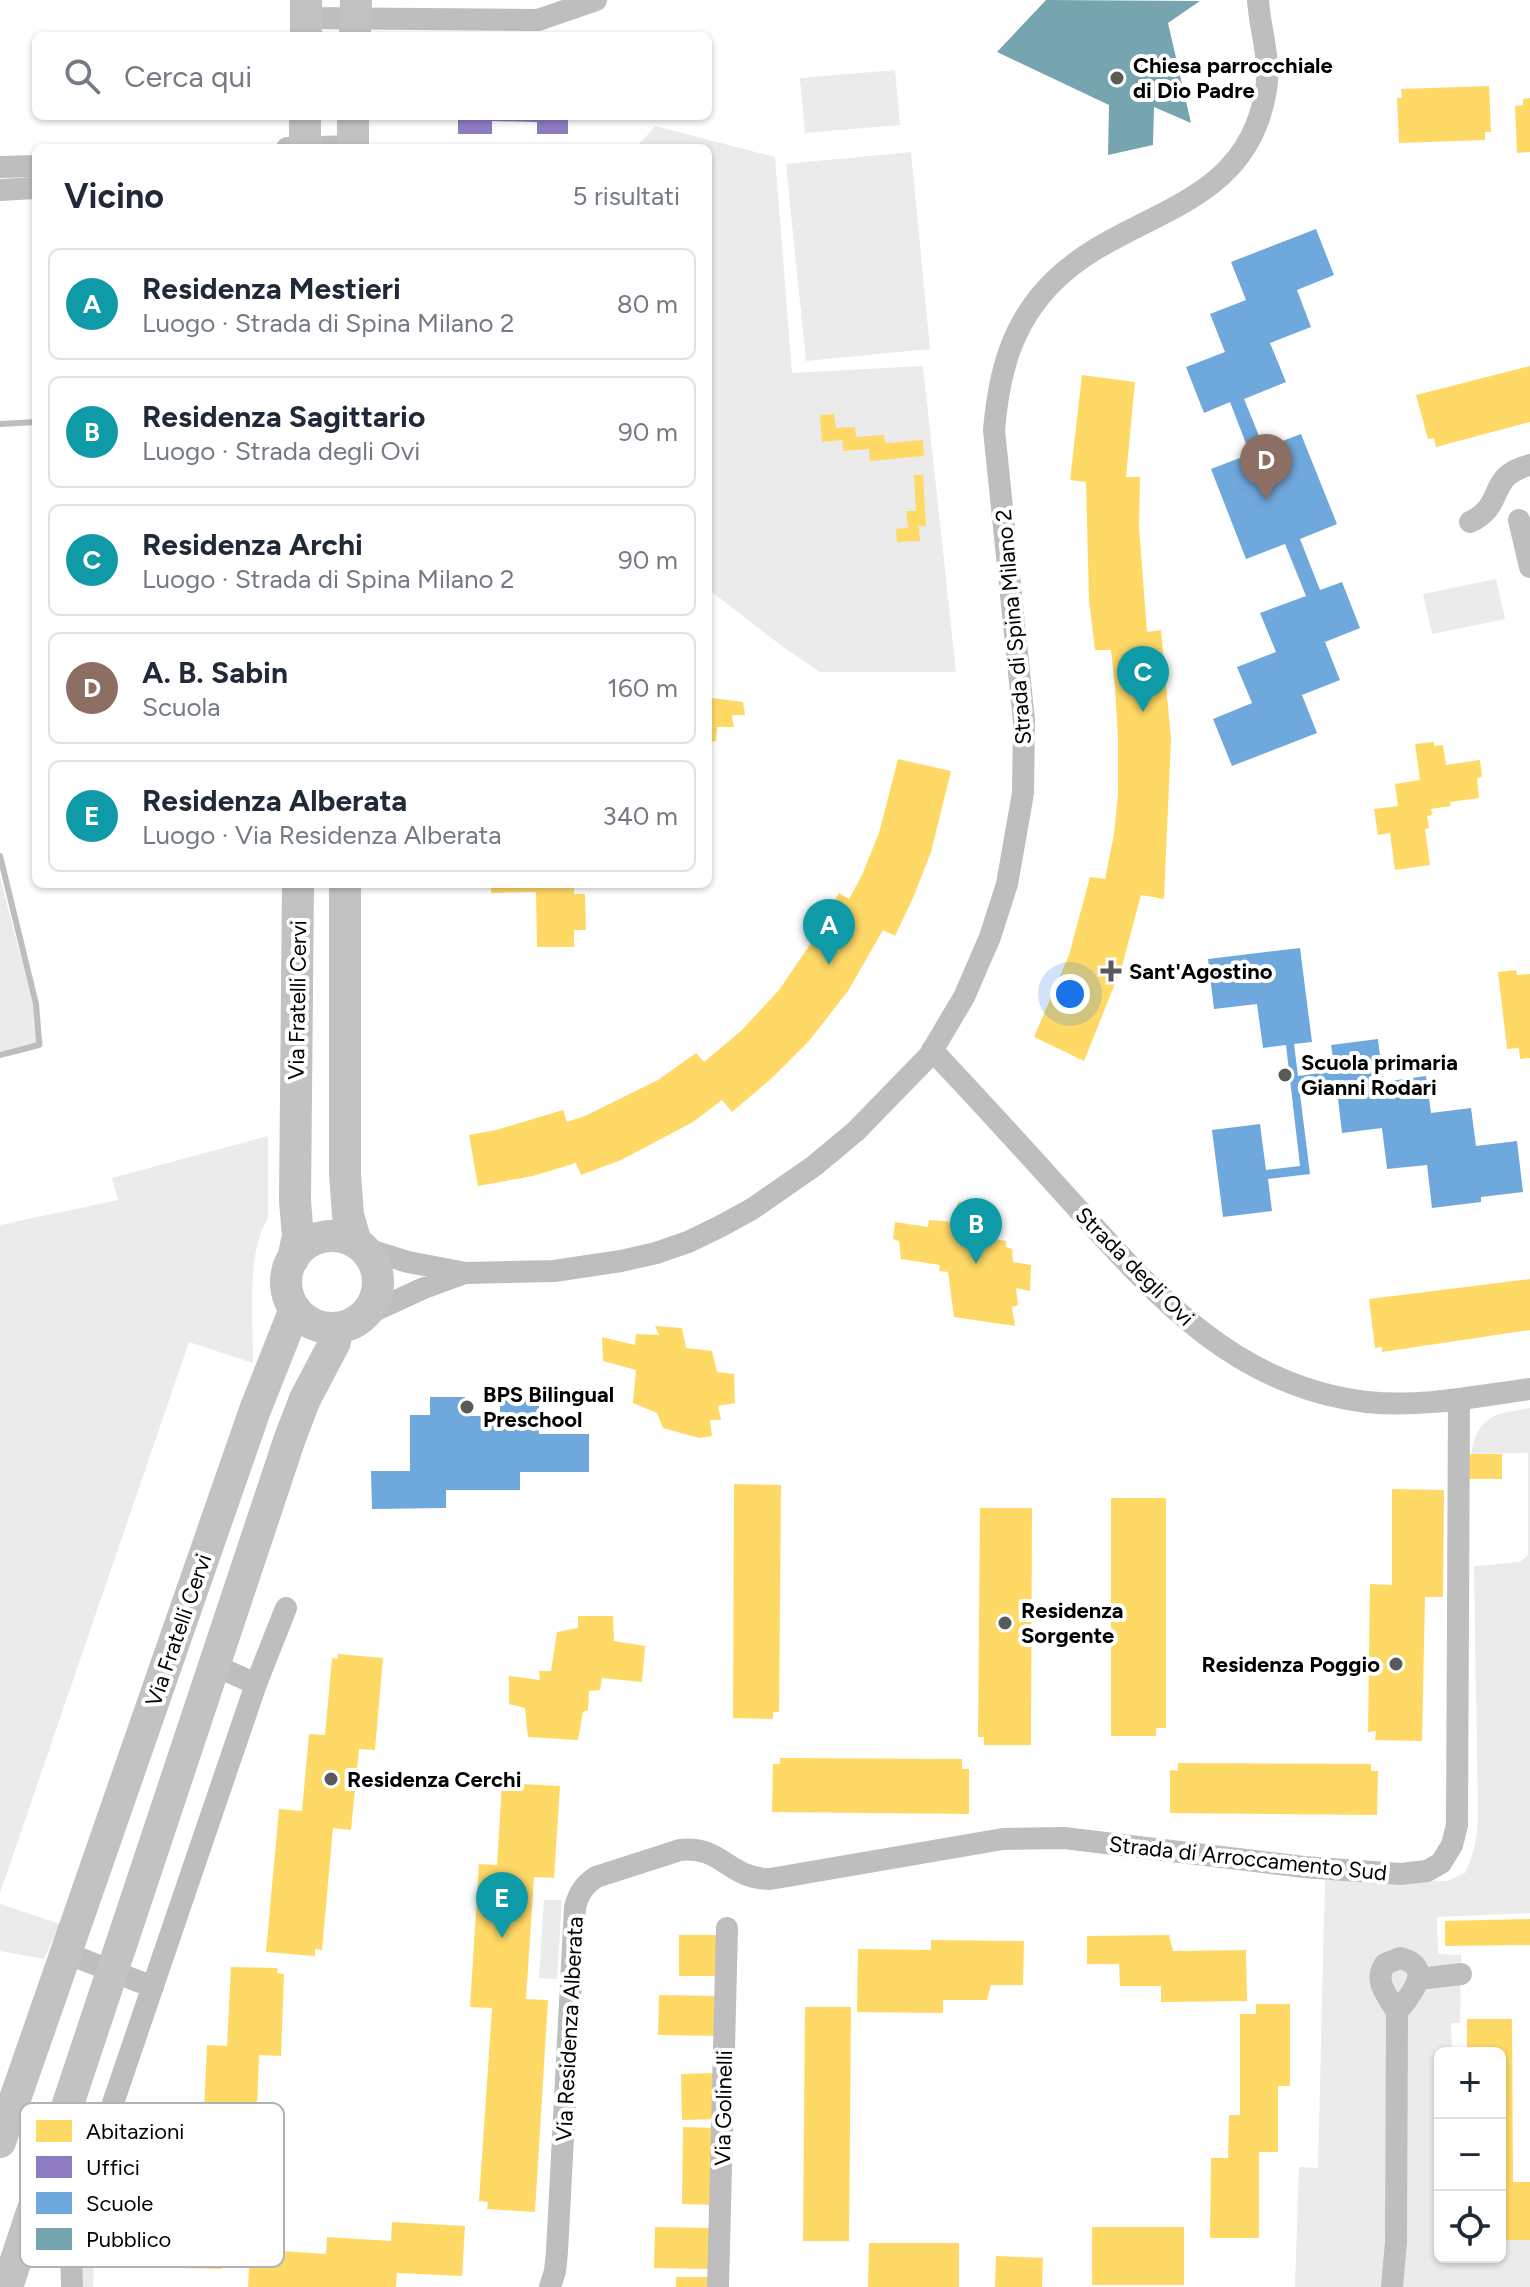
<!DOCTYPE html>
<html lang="it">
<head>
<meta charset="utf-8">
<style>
  body { margin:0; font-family:Figtree,sans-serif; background:#f6f6f7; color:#1f2937 }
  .controls { position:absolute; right:24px; bottom:24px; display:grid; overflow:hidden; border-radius:12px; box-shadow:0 2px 6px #0004 }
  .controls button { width:72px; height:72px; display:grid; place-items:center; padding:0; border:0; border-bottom:2px solid #e0e1e3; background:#fff; color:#1f2937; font:40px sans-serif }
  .you { position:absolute; left:1070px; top:994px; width:28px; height:28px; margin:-20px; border:6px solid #fff; border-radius:50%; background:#1a73e8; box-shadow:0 0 0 12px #1a73e833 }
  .badge { display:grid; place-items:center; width:52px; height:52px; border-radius:50%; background:#595959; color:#fff; font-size:26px; font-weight:700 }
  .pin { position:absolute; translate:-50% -66px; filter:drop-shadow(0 2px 4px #0008) }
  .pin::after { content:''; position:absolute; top:42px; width:28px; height:24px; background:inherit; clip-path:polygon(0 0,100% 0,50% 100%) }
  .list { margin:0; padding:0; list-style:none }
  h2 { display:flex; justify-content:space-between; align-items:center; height:104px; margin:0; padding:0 32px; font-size:34px }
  h2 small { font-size:26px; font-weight:400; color:#747a83 }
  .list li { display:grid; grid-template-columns:52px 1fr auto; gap:24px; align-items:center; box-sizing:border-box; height:112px; margin:0 16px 16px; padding:0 16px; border:2px solid #e0e1e3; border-radius:12px }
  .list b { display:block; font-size:30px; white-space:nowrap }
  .list p { margin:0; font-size:26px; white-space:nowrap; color:#747a83 }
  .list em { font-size:26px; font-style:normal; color:#747a83 }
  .icon { flex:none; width:44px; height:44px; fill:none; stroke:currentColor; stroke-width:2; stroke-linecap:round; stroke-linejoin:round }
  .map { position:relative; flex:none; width:1530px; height:2287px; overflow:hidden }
  .search { position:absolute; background:#fff; box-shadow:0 2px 6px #0004; left:32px; top:32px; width:680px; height:88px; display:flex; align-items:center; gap:20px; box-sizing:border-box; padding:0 28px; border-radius:12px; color:#747a83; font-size:30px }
  .panel { position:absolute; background:#fff; box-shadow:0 2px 6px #0004; left:32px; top:144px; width:680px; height:744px; border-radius:12px }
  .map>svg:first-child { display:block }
</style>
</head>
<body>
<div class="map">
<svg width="1530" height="2287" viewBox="0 0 1530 2287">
  <rect width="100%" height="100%" fill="#fff"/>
  <path fill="#ebebeb" d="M895 70 900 125 805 133 800 78Z
    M655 126 775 157 792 373 923 366 956 672H820L783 647 708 589V148H636Z
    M911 152 930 349 806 361 786 164Z
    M1496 579 1505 619 1432 634 1423 594Z
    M0 877 44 1046 0 1056Z
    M268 1136V1219C246 1250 253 1324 253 1363L189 1342 0 1893V1225L118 1200 112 1178Z
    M1530 1408V1913L1437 1917 1438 1954 1461 1955 1460 2023H1451L1452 2053H1440V2257H1500V2240H1530V2287H1295L1299 2167 1318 2168 1325 1879 1446 1881 1465 1873C1475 1852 1478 1835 1478 1812L1474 1566 1520 1562 1528 1555V1453L1471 1454C1478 1415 1494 1414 1530 1408Z
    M544 1900H562L557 1979 539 1978Z
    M0 1904 60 1924 44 1959 0 1951Z
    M106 2224 94 2264 93 2287H82L81 2250 85 2227 89 2225Z"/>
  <path fill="#ffd966" d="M1489 86 1491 132H1485V140L1399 143 1397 98H1402L1401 89Z
    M1530 98V152L1517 153 1515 106 1523 105V99Z
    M1530 366V422L1436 447 1434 438 1428 439 1416 395Z
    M1082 375 1135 382 1126 477H1140L1139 527 1147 632 1161 630 1171 739 1164 899 1141 895 1122 966 1084 1061 1034 1037 1069 955 1090 877 1105 879 1114 834 1118 795V738L1115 687 1111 650H1095L1089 600 1086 482 1070 480Z
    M834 414 836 428 855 427 856 437 884 435 885 443 923 440 924 456 870 461 869 449 843 451 842 440 822 442 820 415Z
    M914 475H923L926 526H919L920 541 897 542 896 529 908 528 906 511H916Z
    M708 685 712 686V698L743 702 745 715H732L734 727H717L716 741 708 742Z
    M1434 742V746L1443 745 1446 765 1480 760 1482 777 1477 778 1479 798 1450 802 1451 806 1431 809 1432 815 1427 816 1429 828 1425 829 1430 865 1395 870 1390 833 1378 835 1374 809 1398 806 1395 784 1420 780 1415 744Z
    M898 759 951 771 931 852 913 898 895 936 883 930 848 991 809 1041 772 1078 732 1112 722 1100 693 1122 621 1160 581 1175 576 1163 533 1176 478 1186 469 1135 496 1130 563 1110 567 1122 585 1116 658 1080 696 1053 704 1062 741 1031 779 990 813 940 839 893 849 899 862 875 879 833Z
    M491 884H574V894H585L586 930H574V947H537L536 892 491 893Z
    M1516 970 1517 975 1530 974V1058L1520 1059 1519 1048 1507 1049 1498 972Z
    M958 1202 994 1206 993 1239 1006 1241V1247L1012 1249 1013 1262 1031 1265 1030 1291 1016 1288 1018 1305 1012 1307 1015 1326 954 1317 948 1272 939 1271 940 1265 901 1259 899 1241 893 1239 895 1222 928 1227 929 1220 954 1222Z
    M1530 1279V1330L1382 1352V1347L1375 1348 1369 1299Z
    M655 1326 682 1328 686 1348 712 1351 717 1372 734 1374 735 1403 718 1406 721 1420H710L712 1436 699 1438 663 1428 657 1413 633 1403 636 1370 603 1361 602 1337 635 1345 636 1334 659 1335Z
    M1463 1454H1502V1479H1463Z
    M734 1484 781 1485 779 1712H773V1719L733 1718Z
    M1392 1489 1444 1490 1443 1597H1425L1422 1741 1375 1740 1376 1731 1368 1732 1370 1584 1392 1585Z
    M1111 1498H1166V1728H1156V1736H1111Z
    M980 1508H1032L1031 1745H984V1737H978Z
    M578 1616H613L614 1641 645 1646 642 1682 602 1678 600 1690 589 1691 588 1710 583 1712 578 1740 528 1737 525 1708 509 1704V1676L540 1680 539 1671H551L557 1632 578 1628Z
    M338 1654 383 1658 375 1750 359 1749 351 1830 333 1828 322 1950 315 1949V1956L266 1952 279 1809 302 1811 309 1734 325 1735 332 1658 338 1659Z
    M780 1758 962 1759V1769H969V1814L772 1812 773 1764H780Z
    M1178 1763 1371 1764V1771H1378L1377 1815 1170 1813V1770L1178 1771Z
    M502 1783 560 1786 554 1878 534 1877 526 1999 548 2000 535 2212 487 2209 488 2202 479 2201 492 2008 470 2007 479 1864 497 1865Z
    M1530 1919V1945L1445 1946V1921Z
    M679 1935H723L722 1976H679Z
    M1169 1935 1173 1951 1246 1950 1247 2001 1161 2002V1986H1120L1119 1964H1087V1936Z
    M931 1940 1024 1941 1023 1985H991L987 2000H943V2013L857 2012 858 1949 931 1950Z
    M231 1967 278 1968 277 1973 284 1974 281 2056 259 2055 254 2188 232 2187 229 2262H223L222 2269 175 2268 179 2176 201 2177 207 2045 227 2046Z
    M659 1995 720 1996 719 2036 658 2035Z
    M1256 2004H1290V2086H1278V2152H1259V2238H1210L1211 2158H1228L1229 2115H1240V2014H1256Z
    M805 2007H851L849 2241H803Z
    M1467 2019H1512L1513 2182H1530V2240H1500V2053H1467Z
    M717 2073V2119L682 2120 681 2074Z
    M683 2127 715 2128 714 2205 682 2204Z
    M392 2222 465 2226 462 2276 397 2273 396 2287H248L250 2249 326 2254 327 2237 391 2241Z
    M655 2227 712 2228 711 2269 654 2268Z
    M1092 2227H1184V2285H1092Z
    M869 2243H959V2287H868Z
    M996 2256 1043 2258 1042 2287H995Z
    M676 2277H709V2287H676Z"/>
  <path fill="#8e7cc3" d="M458 116H568V134H537V122L492 121V134H458Z"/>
  <path fill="#6fa8dc" d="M1316 229 1334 275 1297 290 1311 327 1270 343 1286 382 1244 399 1264 448 1301 434 1337 524 1300 539 1320 590 1342 582 1360 628 1325 642 1340 680 1302 695 1317 733 1232 766 1213 719 1252 703 1237 667 1276 652 1260 613 1306 596 1285 544 1246 559 1211 469 1250 454 1230 402 1204 413 1186 367 1225 352 1210 314 1246 300 1231 262Z
    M1300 948 1312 1042 1294 1044 1298 1076 1335 1071 1331 1045 1378 1039 1383 1082 1426 1076 1431 1113 1471 1108 1476 1146 1517 1141 1523 1192 1481 1197V1202L1432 1208 1427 1165 1387 1169 1382 1128 1342 1133 1336 1082 1299 1086 1310 1174 1268 1179 1272 1211 1223 1217 1212 1130 1260 1124 1266 1170 1300 1166 1286 1045 1263 1048 1257 1004 1214 1009 1208 959Z
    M430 1397H465V1416H500V1398H539V1434H589V1472H520V1490H446V1508L372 1509 371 1471H410V1415H430Z"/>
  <path fill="#76a5af" d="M1046 0 1200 1 1168 23 1191 123 1154 107 1153 145 1108 155 1109 105 997 52Z"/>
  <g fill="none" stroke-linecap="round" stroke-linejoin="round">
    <path stroke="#bdbdbd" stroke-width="6" d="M0 424 36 422
      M0 856 36 1004 39 1041V1045L0 1055"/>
    <path stroke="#bebebe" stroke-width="22" d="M306 18 538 20 596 0
      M287 148 353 146
      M0 167 36 166
      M0 190 36 188
      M1519 520 1530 567
      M1470 522C1507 505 1485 476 1530 465
      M932 1050C978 1099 1023 1148 1068 1198 1153 1292 1232 1386 1367 1402 1422 1408 1476 1396 1530 1389
      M363 1248 408 1262 466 1273 554 1271 621 1261 656 1253 688 1242 719 1227 752 1209 814 1166 856 1131 929 1056 964 997 990 937 1007 884 1023 793 1024 721 994 430C999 373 1011 324 1053 282 1126 209 1246 213 1266 90 1271 59 1260 31 1258 0
      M363 1316 424 1288 465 1273
      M214 1665 256 1684
      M66 1953 153 1987
      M1419 1979 1461 1974
      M72 2287 71 2251 84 2188 256 1684 286 1608
      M550 2287 555 2271 557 2252 575 1907C579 1893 584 1885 596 1877L680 1850C722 1845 728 1879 770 1879L1003 1839 1064 1838 1304 1867 1400 1874 1427 1871 1441 1863 1452 1845 1457 1825 1459 1399
      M718 2287 727 1928
      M1392 2287 1396 2242 1397 2012C1388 1996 1373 1982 1385 1964L1400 1958C1436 1967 1410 1996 1397 2012"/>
    <path stroke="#c2c2c2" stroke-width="32" d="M306 36V0
      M355 36 356 0
      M305 148V116
      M353 148V116
      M345 884V1174L348 1215 356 1243
      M286 1282a46 46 0 1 1 92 0a46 46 0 1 1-92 0Z
      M293 1259 298 1236 295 1201 298 884
      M0 2142 255 1410 295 1309
      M7 2287 290 1438 305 1399 335 1342 337 1328"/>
  </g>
  <g fill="#595959" stroke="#fff" stroke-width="3">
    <circle cx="1117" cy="78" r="8"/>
    <path d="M1107 959h8v8h8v8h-8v8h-8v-8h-8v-8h8z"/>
    <circle cx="1285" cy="1075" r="8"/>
    <circle cx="467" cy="1407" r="8"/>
    <circle cx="1005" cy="1623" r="8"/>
    <circle cx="1396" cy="1664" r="8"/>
    <circle cx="331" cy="1779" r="8"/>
  </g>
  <g text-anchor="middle" stroke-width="8" stroke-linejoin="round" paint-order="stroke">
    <g font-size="22" font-weight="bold" fill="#000" stroke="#fff" text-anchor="start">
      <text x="1133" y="73">Chiesa parrocchiale<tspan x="1133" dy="25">di Dio Padre</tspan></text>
      <text x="1129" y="979">Sant'Agostino</text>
      <text x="1301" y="1070">Scuola primaria<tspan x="1301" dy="25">Gianni Rodari</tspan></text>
      <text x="483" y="1402">BPS Bilingual<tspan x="483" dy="25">Preschool</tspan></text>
      <text x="1021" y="1618">Residenza<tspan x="1021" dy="25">Sorgente</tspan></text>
      <text x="1380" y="1672" text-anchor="end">Residenza Poggio</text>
      <text x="347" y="1787">Residenza Cerchi</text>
    </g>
    <g font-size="22" fill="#000" stroke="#fff">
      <text transform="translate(1013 627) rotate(-95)" y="8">Strada di Spina Milano 2</text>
      <text transform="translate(297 1000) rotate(-89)" y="8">Via Fratelli Cervi</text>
      <text transform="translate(1135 1266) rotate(45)" y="8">Strada degli Ovi</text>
      <text transform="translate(178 1630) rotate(-71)" y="8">Via Fratelli Cervi</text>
      <text transform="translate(1248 1858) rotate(6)" y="8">Strada di Arroccamento Sud</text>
      <text transform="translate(569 2029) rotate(-87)" y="8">Via Residenza Alberata</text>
      <text transform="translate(723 2108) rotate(-89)" y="8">Via Golinelli</text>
    </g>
  </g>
  <rect x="20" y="2103" width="264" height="164" rx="12" fill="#fff" stroke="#b2b2b2" stroke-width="2"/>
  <rect x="36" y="2120" width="36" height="22" fill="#ffd966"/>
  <rect x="36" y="2156" width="36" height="22" fill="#8e7cc3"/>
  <rect x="36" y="2192" width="36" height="22" fill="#6fa8dc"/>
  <rect x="36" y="2228" width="36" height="22" fill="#76a5af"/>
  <g font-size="22" fill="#000">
    <text x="86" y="2139">Abitazioni</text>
    <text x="86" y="2175">Uffici</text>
    <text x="86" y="2211">Scuole</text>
    <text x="86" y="2247">Pubblico</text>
  </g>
</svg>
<div class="controls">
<button>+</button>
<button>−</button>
<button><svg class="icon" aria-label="locate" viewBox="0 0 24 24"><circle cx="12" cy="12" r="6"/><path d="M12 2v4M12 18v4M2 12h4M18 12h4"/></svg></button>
</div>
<div class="you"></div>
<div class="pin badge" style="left:829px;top:965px;background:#0f9aa8">A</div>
<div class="pin badge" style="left:976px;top:1264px;background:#0f9aa8">B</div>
<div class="pin badge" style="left:1143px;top:712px;background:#0f9aa8">C</div>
<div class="pin badge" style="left:1266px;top:500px;background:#8d6e63">D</div>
<div class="pin badge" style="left:502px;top:1938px;background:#0f9aa8">E</div>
<div class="search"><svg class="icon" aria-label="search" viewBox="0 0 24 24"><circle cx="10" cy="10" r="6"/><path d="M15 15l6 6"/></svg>Cerca qui</div>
<section class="panel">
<h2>Vicino<small>5 risultati</small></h2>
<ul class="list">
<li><span class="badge" style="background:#0f9aa8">A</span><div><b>Residenza Mestieri</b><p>Luogo · Strada di Spina Milano 2</p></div><em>80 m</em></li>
<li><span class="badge" style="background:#0f9aa8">B</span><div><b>Residenza Sagittario</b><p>Luogo · Strada degli Ovi</p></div><em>90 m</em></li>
<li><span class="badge" style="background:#0f9aa8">C</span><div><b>Residenza Archi</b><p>Luogo · Strada di Spina Milano 2</p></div><em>90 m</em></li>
<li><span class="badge" style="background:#8d6e63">D</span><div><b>A. B. Sabin</b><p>Scuola</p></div><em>160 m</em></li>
<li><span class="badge" style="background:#0f9aa8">E</span><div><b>Residenza Alberata</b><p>Luogo · Via Residenza Alberata</p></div><em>340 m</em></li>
</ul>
</section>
</div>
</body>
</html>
